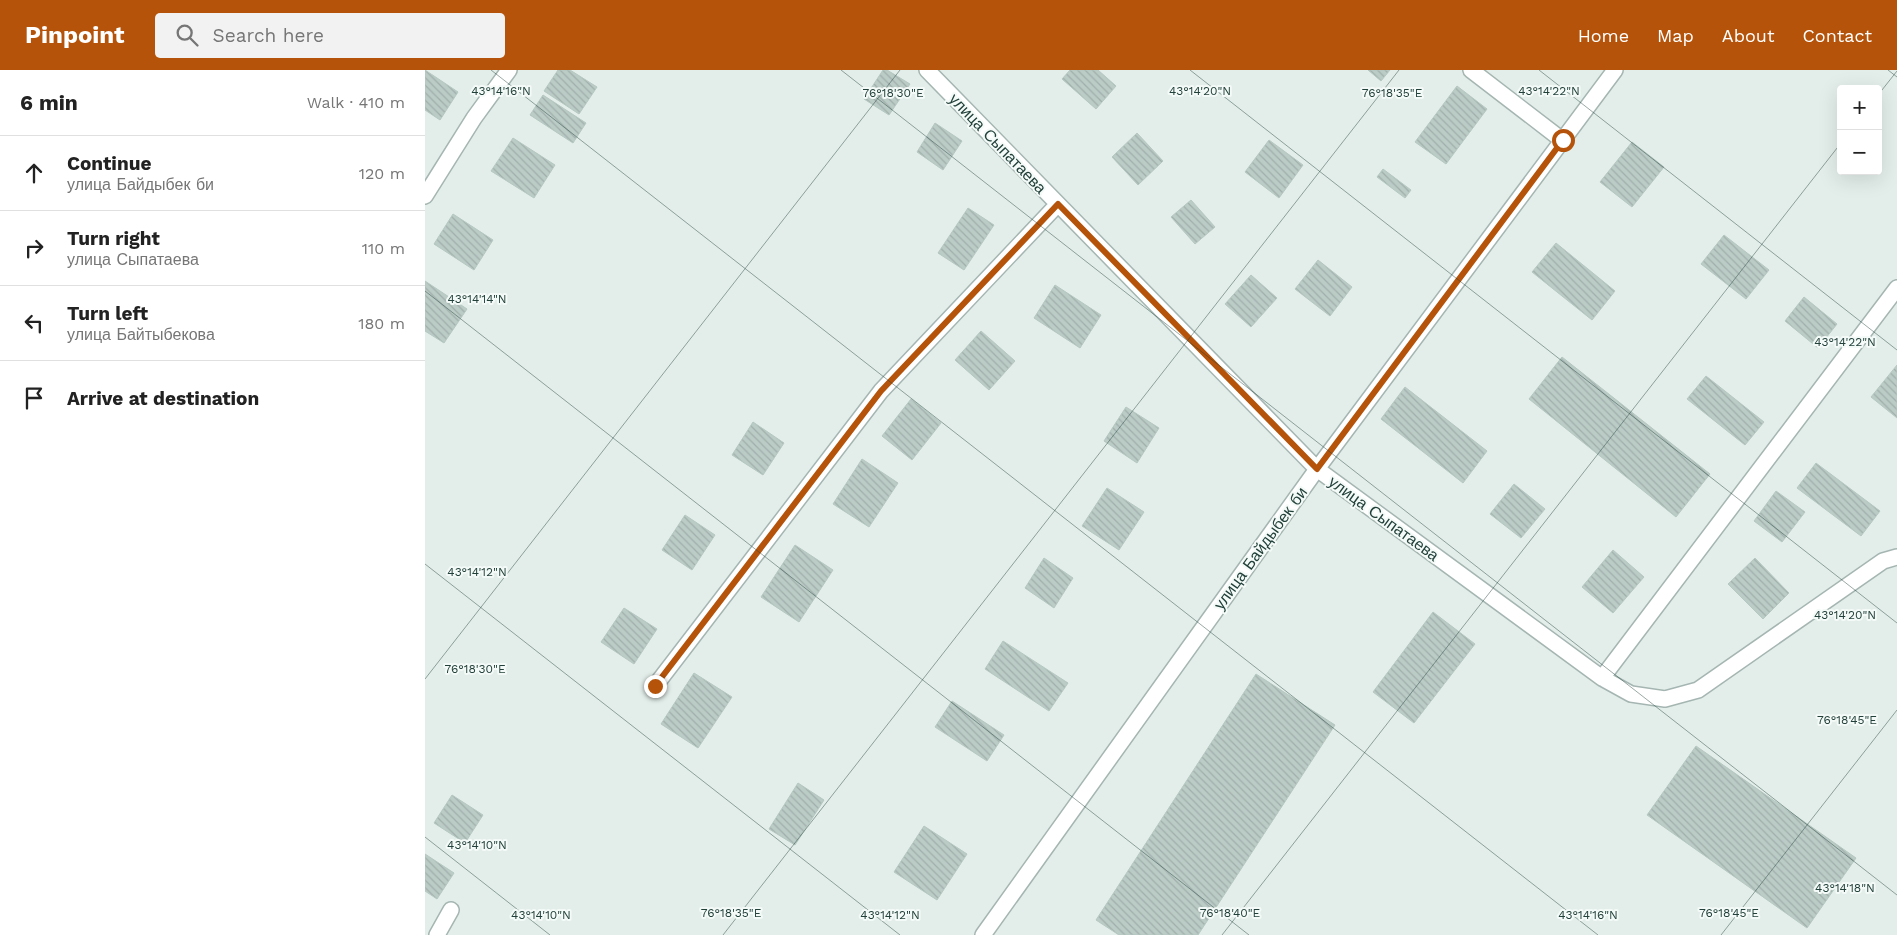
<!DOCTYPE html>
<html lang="en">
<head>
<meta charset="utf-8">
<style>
  body { margin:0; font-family:"Work Sans",sans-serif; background:#f2f2f2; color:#222 }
  .controls { position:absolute; right:15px; top:15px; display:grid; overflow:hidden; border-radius:5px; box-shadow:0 5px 20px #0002 }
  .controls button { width:45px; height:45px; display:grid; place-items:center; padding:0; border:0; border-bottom:1px solid #e0e0e0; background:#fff; color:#222; font:25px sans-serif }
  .stop { position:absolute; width:15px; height:15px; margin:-11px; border:4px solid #b45309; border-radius:50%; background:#fff }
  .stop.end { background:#b45309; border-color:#fff; box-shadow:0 1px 5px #0008 }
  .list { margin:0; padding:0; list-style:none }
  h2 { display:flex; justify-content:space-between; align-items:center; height:65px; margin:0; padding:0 20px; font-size:21px }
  h2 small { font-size:16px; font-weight:400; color:#767676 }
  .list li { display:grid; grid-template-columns:32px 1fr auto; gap:15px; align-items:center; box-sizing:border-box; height:75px; padding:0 20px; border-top:1px solid #e0e0e0 }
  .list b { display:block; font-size:19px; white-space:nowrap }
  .list p { margin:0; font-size:16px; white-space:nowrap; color:#767676 }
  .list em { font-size:16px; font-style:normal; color:#767676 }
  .icon { flex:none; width:28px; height:28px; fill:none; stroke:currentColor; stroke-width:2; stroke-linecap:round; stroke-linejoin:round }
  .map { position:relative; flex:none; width:1472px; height:865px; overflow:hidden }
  header { display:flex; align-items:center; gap:30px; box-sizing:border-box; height:70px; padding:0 25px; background:#b45309; color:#fff }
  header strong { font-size:24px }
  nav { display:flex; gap:28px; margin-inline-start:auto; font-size:18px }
  .search { width:350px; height:45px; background:#f2f2f2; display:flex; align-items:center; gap:12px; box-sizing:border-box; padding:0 18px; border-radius:5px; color:#767676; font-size:19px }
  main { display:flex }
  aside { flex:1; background:#fff }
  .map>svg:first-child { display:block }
</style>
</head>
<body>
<header>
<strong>Pinpoint</strong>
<div class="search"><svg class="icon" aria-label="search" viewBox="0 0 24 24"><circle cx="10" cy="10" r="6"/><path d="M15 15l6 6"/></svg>Search here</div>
<nav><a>Home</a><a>Map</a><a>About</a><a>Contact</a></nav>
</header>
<main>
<aside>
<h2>6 min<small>Walk · 410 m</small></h2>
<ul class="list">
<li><svg class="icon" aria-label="ahead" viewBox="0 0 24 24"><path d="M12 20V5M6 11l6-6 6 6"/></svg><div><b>Continue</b><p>улица Байдыбек би</p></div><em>120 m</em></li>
<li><svg class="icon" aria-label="right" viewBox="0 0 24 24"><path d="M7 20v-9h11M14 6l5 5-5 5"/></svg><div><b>Turn right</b><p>улица Сыпатаева</p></div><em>110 m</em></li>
<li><svg class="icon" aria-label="left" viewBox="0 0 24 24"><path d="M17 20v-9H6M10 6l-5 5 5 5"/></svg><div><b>Turn left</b><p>улица Байтыбекова</p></div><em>180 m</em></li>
<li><svg class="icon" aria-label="arrive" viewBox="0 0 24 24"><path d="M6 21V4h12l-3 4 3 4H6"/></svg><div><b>Arrive at destination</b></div></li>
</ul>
</aside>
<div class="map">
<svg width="1472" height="865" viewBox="0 0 1472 865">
  <defs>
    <pattern id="building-back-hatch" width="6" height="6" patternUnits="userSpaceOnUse" patternTransform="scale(1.25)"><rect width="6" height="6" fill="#bbcbc6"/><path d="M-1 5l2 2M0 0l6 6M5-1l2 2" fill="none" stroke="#a0afab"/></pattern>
  </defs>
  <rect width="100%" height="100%" fill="#e3eeea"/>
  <path fill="url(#building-back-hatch)" stroke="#b5c8c1" d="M0 0 33 22 15 50 0 40Z
    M133 0H145L172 17 154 44 119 21Z
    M458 0H462L485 14 464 45 439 29Z
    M645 0H673L691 16 671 39 637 9Z
    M943 0H965L956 11Z
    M1032 16 1062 39 1021 94 990 72Z
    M118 25 161 53 148 73 105 45Z
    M510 53 537 71 518 100 492 82Z
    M712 63 738 91 713 115 687 87Z
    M88 68 130 95 109 128 66 101Z
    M844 70 878 95 854 128 820 102Z
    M1207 72 1239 97 1207 137 1175 112Z
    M958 99 986 120 980 128 952 107Z
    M766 130 790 157 770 174 746 147Z
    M543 138 569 155 539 200 513 183Z
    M28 144 68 170 49 200 9 174Z
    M1299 165 1344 200 1321 229 1276 194Z
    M1131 173 1190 221 1167 250 1107 202Z
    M893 190 927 217 905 246 870 219Z
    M826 205 852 228 826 257 800 234Z
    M0 211 42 239 19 273 0 261Z
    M630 215 676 245 655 278 609 248Z
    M1379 227 1412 254 1393 278 1360 251Z
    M556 261 590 291 564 320 530 290Z
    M1137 287 1285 404 1251 447 1104 329Z
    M1472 295V348L1446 327Z
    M1281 306 1339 352 1320 375 1262 329Z
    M980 317 1062 381 1038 413 956 349Z
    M486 329 516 353 487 390 457 366Z
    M701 337 734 358 712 393 679 371Z
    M328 352 359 373 338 405 307 385Z
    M437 389 473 413 444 457 408 434Z
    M1391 393 1455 441 1436 466 1372 418Z
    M1089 414 1120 439 1096 468 1065 444Z
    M682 418 719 442 694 480 657 456Z
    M1351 421 1380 442 1357 472 1329 451Z
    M260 445 290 465 267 500 237 480Z
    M370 475 408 500 374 552 336 527Z
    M1188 480 1219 507 1188 543 1157 517Z
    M619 488 648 508 629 538 600 518Z
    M1330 488 1364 523 1338 549 1303 514Z
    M199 538 232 559 209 594 176 572Z
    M1008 542 1050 574 989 653 948 622Z
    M578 571 643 613 624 641 560 599Z
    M269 603 307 627 273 678 236 654Z
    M831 604 910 655 773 865H694L671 850Z
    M527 631 579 665 562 691 510 657Z
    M1271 676 1431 788 1382 858 1222 745Z
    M373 713 399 730 370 775 344 759Z
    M27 725 58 745 40 773 9 753Z
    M499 756 542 784 512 830 469 802Z
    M0 784 29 803 12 829 0 821Z"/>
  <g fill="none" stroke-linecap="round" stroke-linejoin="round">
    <defs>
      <path id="minor" d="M502 0 892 399 1177 608 1206 624 1240 629 1273 620 1458 491 1472 487
        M1046 0 1137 70
        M0 126 49 48 84 0
        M1177 608 1472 218
        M230 616 456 321 633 134
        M12 865 26 840
        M558 865 892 399 1190 0"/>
    </defs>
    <use href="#minor" stroke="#a5b6b2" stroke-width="18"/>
    <use href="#minor" stroke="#fff" stroke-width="15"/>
  </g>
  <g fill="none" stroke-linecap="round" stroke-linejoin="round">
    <path stroke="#b45309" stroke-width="6" d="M230 616 456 321 633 134 892 399 1138 70"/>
  </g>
  <path fill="none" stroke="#22403a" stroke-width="1" stroke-opacity="0.45" d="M66 0 1173 865M416 0 1472 825M765 0 1472 553M1114 0 1472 280M1463 0 1472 7M1453 25 1472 1M0 221 824 865M0 494 475 865M0 609 475 0M0 767 125 865M298 865 974 0M797 865 1416 73M1296 865 1472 640"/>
  <g text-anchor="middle" stroke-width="4" stroke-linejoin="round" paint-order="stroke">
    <g font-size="16" fill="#22403a" stroke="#f4faf7">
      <text transform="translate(573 73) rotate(46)" y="6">улица Сыпатаева</text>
      <text transform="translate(959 448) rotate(36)" y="6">улица Сыпатаева</text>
      <text transform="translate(835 478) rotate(-54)" y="6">улица Байдыбек би</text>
    </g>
  </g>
  <g font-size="12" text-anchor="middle" fill="#22403a" stroke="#f4faf7" stroke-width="4" stroke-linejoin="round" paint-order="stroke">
    <text x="76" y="25">43°14'16"N</text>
    <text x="775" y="25">43°14'20"N</text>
    <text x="1124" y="25">43°14'22"N</text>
    <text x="468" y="27">76°18'30"E</text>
    <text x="967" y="27">76°18'35"E</text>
    <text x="52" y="233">43°14'14"N</text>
    <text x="1420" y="276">43°14'22"N</text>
    <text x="52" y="506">43°14'12"N</text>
    <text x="1420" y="549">43°14'20"N</text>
    <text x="50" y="603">76°18'30"E</text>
    <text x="1422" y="654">76°18'45"E</text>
    <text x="52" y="779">43°14'10"N</text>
    <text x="1420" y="822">43°14'18"N</text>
    <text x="306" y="847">76°18'35"E</text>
    <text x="805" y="847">76°18'40"E</text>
    <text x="1304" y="847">76°18'45"E</text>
    <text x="116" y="849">43°14'10"N</text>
    <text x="465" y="849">43°14'12"N</text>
    <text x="1163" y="849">43°14'16"N</text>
  </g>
</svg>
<div class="controls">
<button>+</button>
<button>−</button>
</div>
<div class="stop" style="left:1138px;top:70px"></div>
<div class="stop end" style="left:230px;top:616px"></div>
</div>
</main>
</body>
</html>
